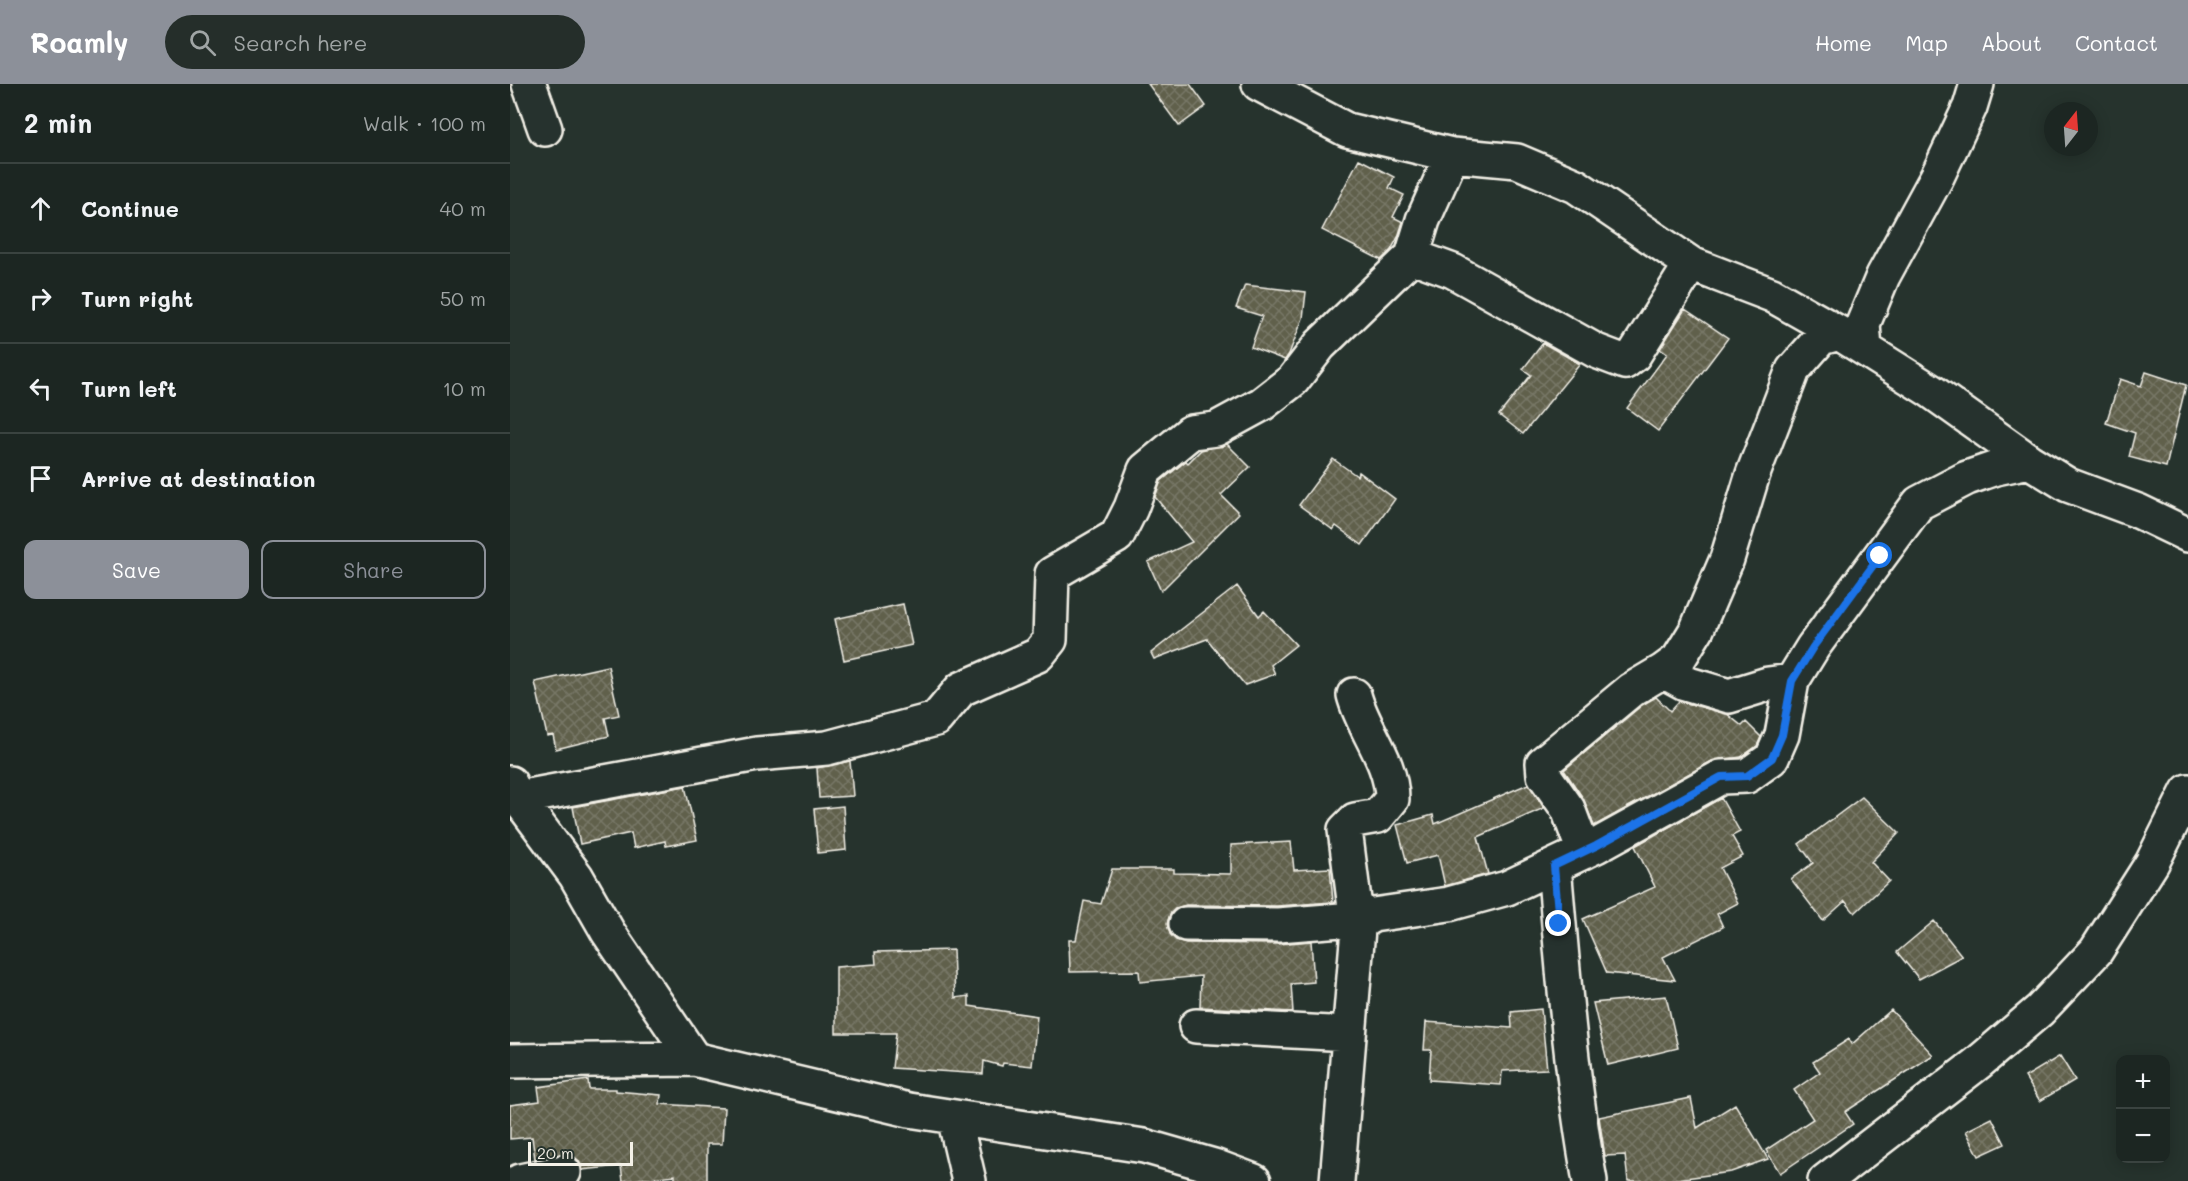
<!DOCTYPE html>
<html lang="en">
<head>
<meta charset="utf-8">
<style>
  body { margin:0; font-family:Mali,sans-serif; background:#252e2a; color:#f1f3f6 }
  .controls { position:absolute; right:18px; bottom:18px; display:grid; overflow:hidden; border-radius:12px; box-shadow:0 3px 15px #0003 }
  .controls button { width:54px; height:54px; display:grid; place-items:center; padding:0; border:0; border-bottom:2px solid #3a4340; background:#1c2622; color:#f1f3f6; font:30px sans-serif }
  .compass { position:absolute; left:1534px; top:18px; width:54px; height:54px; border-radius:50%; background:#1c2622; box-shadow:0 3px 15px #0003; rotate:17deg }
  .scale { position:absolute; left:18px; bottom:15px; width:105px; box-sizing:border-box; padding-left:6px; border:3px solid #f4f1e8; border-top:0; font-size:16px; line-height:21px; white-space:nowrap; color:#f4f1e8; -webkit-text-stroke:4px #26332d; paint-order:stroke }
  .stop { position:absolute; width:18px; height:18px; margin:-14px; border:4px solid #1a73e8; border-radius:50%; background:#fff }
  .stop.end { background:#1a73e8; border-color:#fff; box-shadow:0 2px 6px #0008 }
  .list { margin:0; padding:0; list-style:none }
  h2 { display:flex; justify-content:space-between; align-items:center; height:78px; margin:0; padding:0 24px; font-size:26px }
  h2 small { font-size:20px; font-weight:400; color:#a0a5a5 }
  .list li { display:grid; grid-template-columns:39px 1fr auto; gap:18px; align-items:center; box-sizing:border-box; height:90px; padding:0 24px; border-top:2px solid #3a4340 }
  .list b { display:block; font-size:22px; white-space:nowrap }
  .list em { font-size:20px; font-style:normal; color:#a0a5a5 }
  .actions { display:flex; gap:12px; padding:18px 24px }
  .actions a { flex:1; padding:14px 0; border:2px solid #8c9099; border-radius:12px; text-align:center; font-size:21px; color:#8c9099 }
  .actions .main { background:#8c9099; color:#fff }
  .icon { flex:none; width:33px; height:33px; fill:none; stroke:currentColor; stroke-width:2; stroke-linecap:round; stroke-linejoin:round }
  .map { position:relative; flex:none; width:1678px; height:1097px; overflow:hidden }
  header { display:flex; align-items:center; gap:36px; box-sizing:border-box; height:84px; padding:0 30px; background:#8c9099; color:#fff }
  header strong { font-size:28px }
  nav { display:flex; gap:33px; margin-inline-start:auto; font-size:21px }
  .search { width:420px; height:54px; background:#252e2a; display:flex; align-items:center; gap:15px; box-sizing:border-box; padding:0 21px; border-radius:33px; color:#a0a5a5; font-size:22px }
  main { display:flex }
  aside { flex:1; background:#1c2622 }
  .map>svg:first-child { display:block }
</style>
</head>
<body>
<header>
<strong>Roamly</strong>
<div class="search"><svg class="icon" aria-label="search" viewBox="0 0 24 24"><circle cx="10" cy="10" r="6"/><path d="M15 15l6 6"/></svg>Search here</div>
<nav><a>Home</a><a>Map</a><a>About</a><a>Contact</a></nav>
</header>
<main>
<aside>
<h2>2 min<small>Walk · 100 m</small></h2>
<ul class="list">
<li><svg class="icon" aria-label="ahead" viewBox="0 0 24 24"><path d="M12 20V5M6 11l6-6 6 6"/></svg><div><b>Continue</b></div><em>40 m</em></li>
<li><svg class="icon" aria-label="right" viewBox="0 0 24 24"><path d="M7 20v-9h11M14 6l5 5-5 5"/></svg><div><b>Turn right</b></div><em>50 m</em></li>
<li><svg class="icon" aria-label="left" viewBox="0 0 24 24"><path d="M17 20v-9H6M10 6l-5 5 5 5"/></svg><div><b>Turn left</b></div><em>10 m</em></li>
<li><svg class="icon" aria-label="arrive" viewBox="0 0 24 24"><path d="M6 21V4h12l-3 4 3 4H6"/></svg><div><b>Arrive at destination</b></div></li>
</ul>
<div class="actions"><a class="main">Save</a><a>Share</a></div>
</aside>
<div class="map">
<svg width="1678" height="1097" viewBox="0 0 1678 1097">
  <defs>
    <pattern id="building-cross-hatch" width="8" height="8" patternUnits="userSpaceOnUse" patternTransform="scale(1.5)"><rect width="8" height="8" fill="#60604c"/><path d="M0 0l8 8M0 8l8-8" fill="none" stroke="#776"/></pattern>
  </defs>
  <rect width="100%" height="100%" fill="#26332d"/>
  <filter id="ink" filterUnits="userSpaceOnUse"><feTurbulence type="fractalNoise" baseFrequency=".0167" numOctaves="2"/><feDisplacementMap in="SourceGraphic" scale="12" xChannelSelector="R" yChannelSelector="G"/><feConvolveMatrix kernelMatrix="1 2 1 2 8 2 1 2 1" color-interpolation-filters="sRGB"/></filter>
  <g filter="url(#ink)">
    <path fill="url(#building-cross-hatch)" stroke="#f4f1e8" stroke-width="1.5" d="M638 0H680L696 22 669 42Z
      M849 75 884 93 879 104 894 111 883 133 893 138 888 153 881 166 871 176 812 146Z
      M735 201 796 208 793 234 779 270 775 276 741 263 752 232 726 224Z
      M1175 225 1218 254 1148 347 1117 324 1157 270 1150 265Z
      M1033 259 1070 280 1013 350 989 331 1021 291 1013 285Z
      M1636 288 1676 301 1656 383 1619 373 1625 349 1596 339 1610 295 1631 302Z
      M717 360 740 383 711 411 729 429 651 507 638 478 682 458 645 413 651 397 676 377 678 379 691 366Z
      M823 375 847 392 849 388 885 415 852 461 826 442 823 446 789 421Z
      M727 502 749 532 754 527 786 561 761 581 765 590 735 601 697 555 644 575 641 569Z
      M393 520 402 561 334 576 325 535Z
      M98 582 109 631 95 634 99 652 46 665 43 651 37 652 25 598Z
      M1146 613 1160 627 1169 617 1217 630 1232 642 1236 638 1251 653 1247 662 1231 673 1202 677 1084 742 1073 714 1054 686 1132 621Z
      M340 677 343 712 309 714 307 684Z
      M1017 696 1034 724 968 753 978 790 935 802 928 771 897 779 887 741 923 731 925 740 1018 700Z
      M175 702 187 756 156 762 155 757 124 764 121 749 70 760 63 723Z
      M1352 713 1389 749 1361 778 1379 797 1345 829 1335 817 1313 837 1281 795 1303 779 1289 760Z
      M1211 714 1230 748 1222 752 1233 772 1210 784 1228 819 1207 830 1213 843 1153 873 1165 896 1097 889 1073 835 1145 803 1125 762Z
      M333 722 336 766 308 769 304 725Z
      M781 758 784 786 820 784 823 818 767 822 676 821 666 824 660 830 657 840 660 850 666 856 676 859 768 860 801 857 804 898 781 900 783 928 690 923 691 892 630 898 629 887 560 888 559 856H566L574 817 591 820 602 785H664V789L721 790V761Z
      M1424 837 1452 872 1409 895 1387 868Z
      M443 866 445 914 459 912V922L527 932 522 982 493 979 492 982 474 977 473 990 382 984 386 949H326V883L366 880 365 868Z
      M1156 912 1168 964 1098 981 1083 919Z
      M1031 925 1037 985 992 987 991 1001 919 996 921 966H914L916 938 1002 944 1001 928Z
      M1381 926 1423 971 1335 1028 1343 1040 1270 1089 1256 1066 1303 1035 1284 1006 1310 988 1303 978 1339 955 1342 960Z
      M1550 972 1565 996 1530 1017 1515 993Z
      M78 996 79 1005H106V1007L151 1011 150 1020 214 1024 212 1060H197V1097H165V1091L113 1097 111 1082 72 1086 68 1076 59 1070H50L25 1075 22 1053 0 1055V1021L30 1017 28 1003Z
      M1181 1014 1187 1044 1225 1020 1258 1075 1221 1088 1152 1097H1118L1115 1071 1095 1072 1089 1033Z
      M1482 1034 1495 1060 1469 1072 1456 1047Z"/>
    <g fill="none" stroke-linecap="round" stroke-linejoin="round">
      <defs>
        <path id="minor" d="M19 0 35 45
          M749 0 837 46 942 71 1007 77 1066 102 1181 180 1262 211 1329 249 1421 307 1519 377 1558 401 1628 427 1678 451
          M902 172 943 187 1086 267 1115 278 1124 271 1181 180
          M1355 265 1353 240 1373 192 1427 93 1460 23 1467 0
          M1153 587 1168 576 1187 545 1217 475 1243 390 1283 286 1311 254 1329 249
          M844 611C853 646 882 677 882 715L868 732 845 736 835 746 844 816 852 837
          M0 699 8 714 66 792 98 848 184 975
          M8 714 247 670 317 664 426 635 451 605 528 571 540 556 542 490 607 452 621 424 635 386 681 348 706 345 752 320 783 296 810 261 902 172 913 136 942 71
          M1074 768 1058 725 1034 691 1033 679 1121 606 1153 587 1175 599 1219 612 1258 600 1282 597
          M1044 782C1053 887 1061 993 1080 1097
          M676 840 768 841 831 836 848 845
          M686 942 839 950
          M0 977 184 975 399 1026 634 1062 704 1082 744 1097
          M444 1033 459 1097
          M10 1097 54 1088
          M827 1097 848 845 852 837 863 831 939 820 997 804 1086 762 1211 693 1237 692 1262 674 1272 651 1282 597 1303 563 1409 419 1457 394 1486 384 1519 377
          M1315 1097 1468 979 1530 926 1586 867 1642 779 1678 707"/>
      </defs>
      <use href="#minor" stroke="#f4f1e8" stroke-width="38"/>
      <use href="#minor" stroke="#26332d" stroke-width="33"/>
    </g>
  </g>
  <g fill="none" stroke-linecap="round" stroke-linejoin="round" filter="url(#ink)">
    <path stroke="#1a73e8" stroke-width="8" d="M1049 840 1044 782 1086 762 1211 693 1237 692 1262 674 1272 651 1282 597 1303 563 1370 472"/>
  </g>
</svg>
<div class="controls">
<button>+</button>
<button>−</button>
</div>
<svg class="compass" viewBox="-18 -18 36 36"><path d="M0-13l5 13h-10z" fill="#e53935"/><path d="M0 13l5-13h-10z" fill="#a0a5a5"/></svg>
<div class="scale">20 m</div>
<div class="stop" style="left:1370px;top:472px"></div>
<div class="stop end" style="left:1049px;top:840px"></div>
</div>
</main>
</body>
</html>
